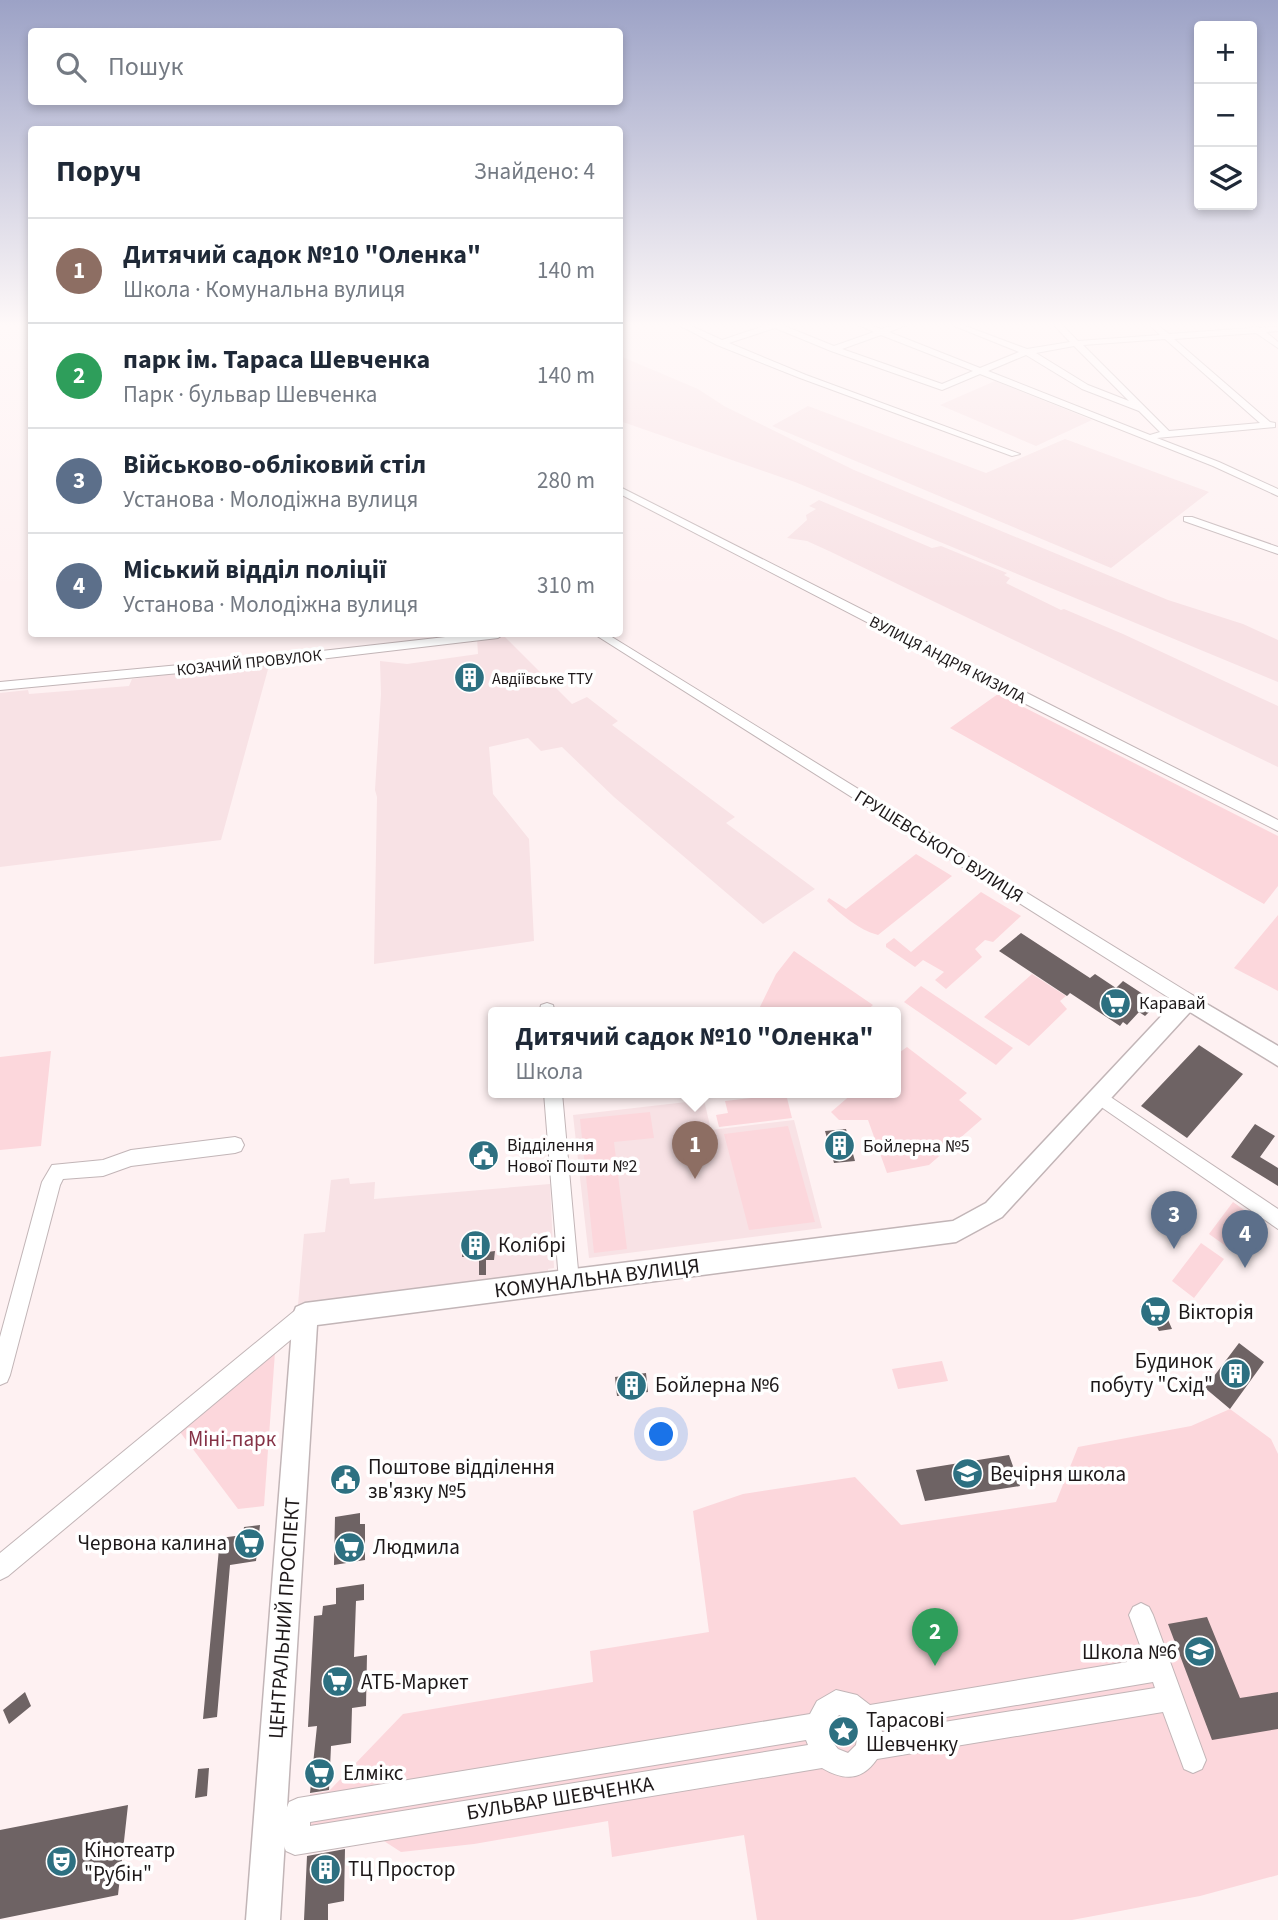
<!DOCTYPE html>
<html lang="uk">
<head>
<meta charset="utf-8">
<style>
  body { margin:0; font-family:"Source Sans 3",sans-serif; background:#f2f2f3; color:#1f2937 }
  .controls { position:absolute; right:21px; top:21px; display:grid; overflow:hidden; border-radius:7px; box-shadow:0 4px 10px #0003 }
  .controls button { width:63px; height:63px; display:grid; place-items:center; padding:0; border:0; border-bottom:2px solid #e0e1e3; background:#fff; color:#1f2937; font:35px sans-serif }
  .you { position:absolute; left:662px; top:1435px; width:24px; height:24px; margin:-18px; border:5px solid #fff; border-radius:50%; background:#1a73e8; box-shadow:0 0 0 10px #1a73e833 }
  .badge { display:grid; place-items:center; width:46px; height:46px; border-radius:50%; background:#7c3aed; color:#fff; font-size:23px; font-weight:700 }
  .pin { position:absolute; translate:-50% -58px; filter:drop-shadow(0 2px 4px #0008) }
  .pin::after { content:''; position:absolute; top:37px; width:24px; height:21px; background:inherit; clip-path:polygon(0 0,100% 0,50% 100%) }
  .popup { position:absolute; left:488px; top:1007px; width:413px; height:91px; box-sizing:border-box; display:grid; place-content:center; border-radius:7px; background:#fff; filter:drop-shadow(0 2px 5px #0005); font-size:23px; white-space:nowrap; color:#747a83 }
  .popup b { font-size:26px; color:#1f2937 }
  .popup::after { content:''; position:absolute; left:50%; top:100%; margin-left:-14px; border:14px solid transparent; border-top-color:#fff }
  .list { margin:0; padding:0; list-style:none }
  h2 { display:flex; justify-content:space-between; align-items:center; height:91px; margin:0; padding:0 28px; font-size:30px }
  h2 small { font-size:23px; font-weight:400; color:#747a83 }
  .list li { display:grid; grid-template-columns:46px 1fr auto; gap:21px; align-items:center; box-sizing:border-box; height:105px; padding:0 28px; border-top:2px solid #e0e1e3 }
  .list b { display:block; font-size:26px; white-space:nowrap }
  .list p { margin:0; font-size:23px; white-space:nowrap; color:#747a83 }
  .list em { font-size:23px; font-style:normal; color:#747a83 }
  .icon { flex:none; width:38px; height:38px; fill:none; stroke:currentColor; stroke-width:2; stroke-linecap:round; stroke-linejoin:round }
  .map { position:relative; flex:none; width:1278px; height:1920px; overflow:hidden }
  .search { position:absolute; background:#fff; box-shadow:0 4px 10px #0003; left:28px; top:28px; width:595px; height:77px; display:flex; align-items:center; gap:18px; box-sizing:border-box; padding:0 24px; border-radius:7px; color:#747a83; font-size:26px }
  .panel { position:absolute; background:#fff; box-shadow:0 4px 10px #0003; left:28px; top:126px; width:595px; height:511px; border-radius:7px }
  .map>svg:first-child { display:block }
</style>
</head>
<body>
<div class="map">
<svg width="1278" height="1920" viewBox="0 0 1278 1920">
  <rect width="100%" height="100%" fill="#fef1f2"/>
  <path fill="#f8e2e5" d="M620 356 698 389 724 406 854 470 1168 600 1243 624 1278 640V682L795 482 620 421Z
    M995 381 1092 420 1036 446 940 405Z
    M808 406 986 473 1065 439 1209 492 1111 568 772 426Z
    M819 500 932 548 941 546 1007 573 1004 575 1010 578 1006 583 1061 610 1064 609 1123 634 1278 706V767L829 551 807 541 787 538 807 520 806 515 816 509 809 506Z
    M504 636 572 704 587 697 618 721 612 725 735 817 726 823 815 889 763 924 614 797 562 747 541 751 528 738 489 747 493 794 529 839 534 941 374 964 377 797 375 790 381 694 380 661 407 664 478 654 477 638Z
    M270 662 221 840 0 867V693L28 690 29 694 129 686 132 679Z
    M704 1100 711 1130 794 1120 822 1228 589 1258 573 1115Z
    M349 1178 350 1184 375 1182 374 1199 550 1184 554 1268 548 1269 549 1279 310 1309 298 1305 304 1234 325 1232 331 1180Z"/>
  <path fill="#fcd7dc" d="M998 694 1278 836V886L1264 904 950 728Z
    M916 854 952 876 878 935C857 929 842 915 827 901L829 898 846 909Z
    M981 892 1021 916 993 942 985 940 975 949 982 957 946 989 935 980 944 972 923 960 915 967 886 947V944L894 938 911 952Z
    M1278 915V991L1234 968Z
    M794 951 873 1005 864 1013H757L776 974Z
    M1032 974 1066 996 1060 1001 1067 1009 1029 1046 984 1017Z
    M921 986 1013 1048 996 1065 904 1002Z
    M907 1047 967 1093 959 1100 982 1119 929 1165 887 1173 868 1120H839L831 1112 853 1093H896V1055Z
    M51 1051 41 1146 0 1150V1057Z
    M786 1094 792 1118 719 1127 716 1115 728 1113 725 1101Z
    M650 1112 654 1138 614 1142 627 1249 594 1253 580 1119Z
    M788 1126 815 1222 749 1230 724 1134Z
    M1233 1202 1254 1217 1230 1249 1209 1234Z
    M1201 1243 1224 1259 1194 1298 1172 1281Z
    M275 1352 264 1506 238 1509 180 1432Z
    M942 1361 948 1381 898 1389 892 1369Z
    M1230 1409 1271 1439 1278 1454V1875L1200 1896 1072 1920H757L744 1835 612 1857 608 1821 474 1844 401 1852 373 1834 345 1840V1847L307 1854 310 1794 329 1791 403 1714 593 1682 590 1651 709 1632 693 1511 743 1494 855 1477 901 1525 1056 1502 1078 1447 1191 1426Z"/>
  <path fill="#6e6364" d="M479 668 481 686 459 688 458 670Z
    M1021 933 1090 978 1095 974 1116 988 1123 981 1152 1000 1145 1006 1151 1010 1145 1016 1139 1012 1127 1025 1123 1022 1120 1026 1070 993 1067 996 999 951Z
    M1199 1045 1243 1074 1187 1138 1141 1106Z
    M1255 1124 1275 1136 1260 1157 1278 1168V1186L1231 1157Z
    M846 1129 855 1161 834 1163 825 1131Z
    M487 1236V1252L495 1251 494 1260H486V1275H479V1256L462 1257 463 1238Z
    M1154 1298 1159 1299 1172 1329 1159 1331 1152 1317 1140 1307Z
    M1239 1343 1264 1362 1230 1409 1205 1388Z
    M646 1373 648 1392 617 1396 615 1377Z
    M1009 1455 1020 1486 925 1501 916 1470Z
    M360 1513V1524H365V1560L334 1565 335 1517Z
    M260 1525 256 1561 230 1565 217 1717 203 1719 220 1538 243 1535 244 1527Z
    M364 1584V1600L356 1601 354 1657 367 1655 366 1706 352 1708 351 1743 331 1746 329 1790 310 1793 317 1726 308 1727 314 1616 322 1615 323 1606 336 1604V1588Z
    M1207 1617 1240 1698 1278 1692V1729L1212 1740 1168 1624Z
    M25 1692 31 1706 9 1724 3 1710Z
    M209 1768 207 1796 195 1798 198 1769Z
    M128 1805 118 1895 0 1919V1830Z
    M345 1849 344 1901 328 1904V1920H304L307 1856Z"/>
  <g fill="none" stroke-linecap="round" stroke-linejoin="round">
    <defs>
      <path id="minor" d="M675 323H685L722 340 767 325 766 323H785L782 325 834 346 874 332 854 323H864L881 329 901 323H911L889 332 980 368 1019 352 947 323H957L1027 349 1070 342 1052 323H1060L1078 341 1160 335 1147 323H1155L1169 334 1251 328 1255 326 1260 328 1278 327V331L1266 332 1278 342V348L1256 333 1174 339 1270 422 1275 423V427L1157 438 1219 462 1278 489V496L1213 466 980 374 942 390 831 351 775 328 729 343 806 375 1020 454 1012 456 800 378 717 345ZM881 335 973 371 942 384 842 349ZM1165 339 1260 423 1169 431 1083 345ZM1074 346 1129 401 1088 385 1036 353ZM1026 355 1082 389 1139 411 1160 432 1150 435 988 371Z
        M620 487 1278 820V831L994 688 620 494Z
        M1184 517H1192L1278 547V554L1184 521Z
        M472 634H504L498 638 286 663 0 690V682L286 655Z
        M594 634H607L1194 996 1196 1001 1194 1006H1182Z
        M547 1003 553 1005 555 1013H539L541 1005Z
        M1100 1090 1278 1209V1229L1094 1102 1091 1097 1094 1092Z
        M544 1093H562L579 1281 576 1288 569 1290 562 1288 559 1281Z
        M235 1137 241 1139 244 1145 241 1151 235 1153 131 1166 103 1176 63 1179 60 1185 10 1375 7 1382 0 1385V1337L42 1182 52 1165 103 1160 131 1150Z
        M305 1305 312 1308 315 1315 312 1322 8 1576 0 1580V1553L298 1308Z
        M1141 1603 1149 1607 1153 1615 1206 1760 1202 1769 1193 1773 1184 1769 1163 1712 877 1759C862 1781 844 1781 822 1768L295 1855 286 1851C279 1837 283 1817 289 1802L298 1798 810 1714 817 1701 836 1690 857 1695 870 1705 1145 1659 1129 1615 1133 1607ZM1153 1682 1155 1688 882 1732 881 1728ZM839 1715C854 1718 859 1731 856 1745L848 1753 838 1749 831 1740 832 1724ZM806 1740 808 1745 310 1826V1822Z"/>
      <path id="major" d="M1188 993 1278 1046V1066L1190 1012 1002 1217 956 1242 317 1325 280 1920H246L293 1315 296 1307 305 1303 953 1221 986 1203 1181 995Z"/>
    </defs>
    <use href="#minor" stroke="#c2b5b7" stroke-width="2"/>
    <use href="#major" stroke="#c2b5b7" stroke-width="3"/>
    <use href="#minor" fill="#fff" fill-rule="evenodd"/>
    <use href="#major" fill="#fff" fill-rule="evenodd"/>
  </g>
  <linearGradient id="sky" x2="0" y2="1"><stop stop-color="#9ca2c6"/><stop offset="0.55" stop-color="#fff9f9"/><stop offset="1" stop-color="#fff9f9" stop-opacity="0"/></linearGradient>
  <rect width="1278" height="591" fill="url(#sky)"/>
  <defs>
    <symbol id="building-disc" viewBox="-11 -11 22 22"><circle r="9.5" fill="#2d7081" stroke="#fff"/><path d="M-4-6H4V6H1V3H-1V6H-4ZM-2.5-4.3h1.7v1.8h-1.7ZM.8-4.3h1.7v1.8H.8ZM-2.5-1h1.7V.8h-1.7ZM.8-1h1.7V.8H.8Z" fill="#fff"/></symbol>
    <symbol id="supermarket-disc" viewBox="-11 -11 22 22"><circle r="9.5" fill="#2d7081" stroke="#fff"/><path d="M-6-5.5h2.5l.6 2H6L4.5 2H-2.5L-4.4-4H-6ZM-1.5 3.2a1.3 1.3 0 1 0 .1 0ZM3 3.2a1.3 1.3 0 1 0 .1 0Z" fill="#fff"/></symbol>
    <symbol id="civic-disc" viewBox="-11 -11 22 22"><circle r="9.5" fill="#2d7081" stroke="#fff"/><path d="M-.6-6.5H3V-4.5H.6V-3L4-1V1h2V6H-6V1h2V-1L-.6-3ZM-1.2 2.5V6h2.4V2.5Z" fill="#fff"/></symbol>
    <symbol id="school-disc" viewBox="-11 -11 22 22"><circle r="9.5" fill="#2d7081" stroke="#fff"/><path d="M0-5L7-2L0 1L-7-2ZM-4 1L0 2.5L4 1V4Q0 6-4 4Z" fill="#fff"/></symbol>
    <symbol id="sight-disc" viewBox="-11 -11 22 22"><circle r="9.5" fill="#2d7081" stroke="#fff"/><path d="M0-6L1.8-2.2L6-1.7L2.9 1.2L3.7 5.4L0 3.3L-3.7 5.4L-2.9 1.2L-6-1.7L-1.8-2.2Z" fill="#fff"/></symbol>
    <symbol id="theatre-disc" viewBox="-11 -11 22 22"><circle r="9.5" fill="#2d7081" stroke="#fff"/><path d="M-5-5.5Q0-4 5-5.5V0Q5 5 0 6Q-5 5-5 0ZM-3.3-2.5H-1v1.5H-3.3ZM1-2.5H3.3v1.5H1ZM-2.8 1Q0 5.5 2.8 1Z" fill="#fff"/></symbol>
  </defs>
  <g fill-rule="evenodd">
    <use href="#building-disc" x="452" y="660" width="35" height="35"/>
    <use href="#supermarket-disc" x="1098" y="986" width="35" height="35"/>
    <use href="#building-disc" x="822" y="1128" width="35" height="35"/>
    <use href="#civic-disc" x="466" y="1138" width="35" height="35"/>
    <use href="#building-disc" x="458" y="1228" width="35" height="35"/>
    <use href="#supermarket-disc" x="1138" y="1294" width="35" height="35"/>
    <use href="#building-disc" x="1218" y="1356" width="35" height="35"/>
    <use href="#building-disc" x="614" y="1368" width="35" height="35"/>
    <use href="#school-disc" x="950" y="1456" width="35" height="35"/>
    <use href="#civic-disc" x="328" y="1462" width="35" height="35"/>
    <use href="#supermarket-disc" x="232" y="1526" width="35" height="35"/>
    <use href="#supermarket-disc" x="332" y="1530" width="35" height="35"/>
    <use href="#school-disc" x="1182" y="1634" width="35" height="35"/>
    <use href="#supermarket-disc" x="320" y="1664" width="35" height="35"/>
    <use href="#sight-disc" x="826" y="1714" width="35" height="35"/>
    <use href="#supermarket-disc" x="302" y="1756" width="35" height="35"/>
    <use href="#theatre-disc" x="44" y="1844" width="35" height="35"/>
    <use href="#building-disc" x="308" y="1852" width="35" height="35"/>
  </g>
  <g text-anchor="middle" stroke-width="7" stroke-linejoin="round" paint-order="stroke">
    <g font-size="16" fill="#1d1819" stroke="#fff">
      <text transform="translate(948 659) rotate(27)" y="6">ВУЛИЦЯ АНДРІЯ КИЗИЛА</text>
      <text transform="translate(249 662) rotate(-6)" y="6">КОЗАЧИЙ ПРОВУЛОК</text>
    </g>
    <g font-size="16" fill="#1d1819" stroke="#fff" text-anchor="start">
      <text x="492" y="684">Авдіївське ТТУ</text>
    </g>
    <g font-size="18" fill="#1d1819" stroke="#fff">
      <text transform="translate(939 846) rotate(32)" y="6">ГРУШЕВСЬКОГО ВУЛИЦЯ</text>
    </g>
    <g font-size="18" fill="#1d1819" stroke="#fff" text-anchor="start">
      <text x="1139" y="1009">Каравай</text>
      <text x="507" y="1151">Відділення<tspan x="507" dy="21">Нової Пошти №2</tspan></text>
      <text x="863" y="1152">Бойлерна №5</text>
    </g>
    <g font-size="21" fill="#1d1819" stroke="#fff" text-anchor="start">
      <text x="498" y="1252">Колібрі</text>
      <text x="1178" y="1319">Вікторія</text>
      <text x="1213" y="1368" text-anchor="end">Будинок<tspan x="1213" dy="24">побуту "Схід"</tspan></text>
      <text x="655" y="1392">Бойлерна №6</text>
      <text x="368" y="1474">Поштове відділення<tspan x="368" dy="24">зв'язку №5</tspan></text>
      <text x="990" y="1481">Вечірня школа</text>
      <text x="227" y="1550" text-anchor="end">Червона калина</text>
      <text x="373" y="1554">Людмила</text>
      <text x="1177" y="1659" text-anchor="end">Школа №6</text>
      <text x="361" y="1689">АТБ-Маркет</text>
      <text x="866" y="1727">Тарасові<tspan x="866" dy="24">Шевченку</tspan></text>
      <text x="343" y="1780">Елмікс</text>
      <text x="84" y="1857">Кінотеатр<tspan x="84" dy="24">"Рубін"</tspan></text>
      <text x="348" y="1876">ТЦ Простор</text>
    </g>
    <g font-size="21" fill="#1d1819" stroke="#fff">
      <text transform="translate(597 1278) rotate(-7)" y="7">КОМУНАЛЬНА ВУЛИЦЯ</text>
      <text transform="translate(284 1618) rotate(-86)" y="7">ЦЕНТРАЛЬНИЙ ПРОСПЕКТ</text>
      <text transform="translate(560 1798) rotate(-9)" y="7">БУЛЬВАР ШЕВЧЕНКА</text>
    </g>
    <g font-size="21" fill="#853246" stroke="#fff">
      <text x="232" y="1446">Міні-парк</text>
    </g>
  </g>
</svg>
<div class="controls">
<button>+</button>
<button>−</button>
<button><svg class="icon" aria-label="layers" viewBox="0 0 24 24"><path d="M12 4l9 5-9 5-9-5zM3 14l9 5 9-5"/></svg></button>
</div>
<div class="you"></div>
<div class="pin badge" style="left:695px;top:1179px;background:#8d6e63">1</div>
<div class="popup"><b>Дитячий садок №10 &quot;Оленка&quot;</b>Школа</div>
<div class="pin badge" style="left:935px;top:1666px;background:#2e9e5b">2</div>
<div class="pin badge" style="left:1174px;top:1249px;background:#5c6f8a">3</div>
<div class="pin badge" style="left:1245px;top:1268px;background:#5c6f8a">4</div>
<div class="search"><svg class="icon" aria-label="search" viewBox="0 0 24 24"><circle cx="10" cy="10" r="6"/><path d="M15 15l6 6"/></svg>Пошук</div>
<section class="panel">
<h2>Поруч<small>Знайдено: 4</small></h2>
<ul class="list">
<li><span class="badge" style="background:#8d6e63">1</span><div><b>Дитячий садок №10 &quot;Оленка&quot;</b><p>Школа · Комунальна вулиця</p></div><em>140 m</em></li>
<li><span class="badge" style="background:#2e9e5b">2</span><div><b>парк ім. Тараса Шевченка</b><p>Парк · бульвар Шевченка</p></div><em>140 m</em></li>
<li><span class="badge" style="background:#5c6f8a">3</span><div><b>Військово-обліковий стіл</b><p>Установа · Молодіжна вулиця</p></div><em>280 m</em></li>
<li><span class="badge" style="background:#5c6f8a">4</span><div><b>Міський відділ поліції</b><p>Установа · Молодіжна вулиця</p></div><em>310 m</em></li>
</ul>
</section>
</div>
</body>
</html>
